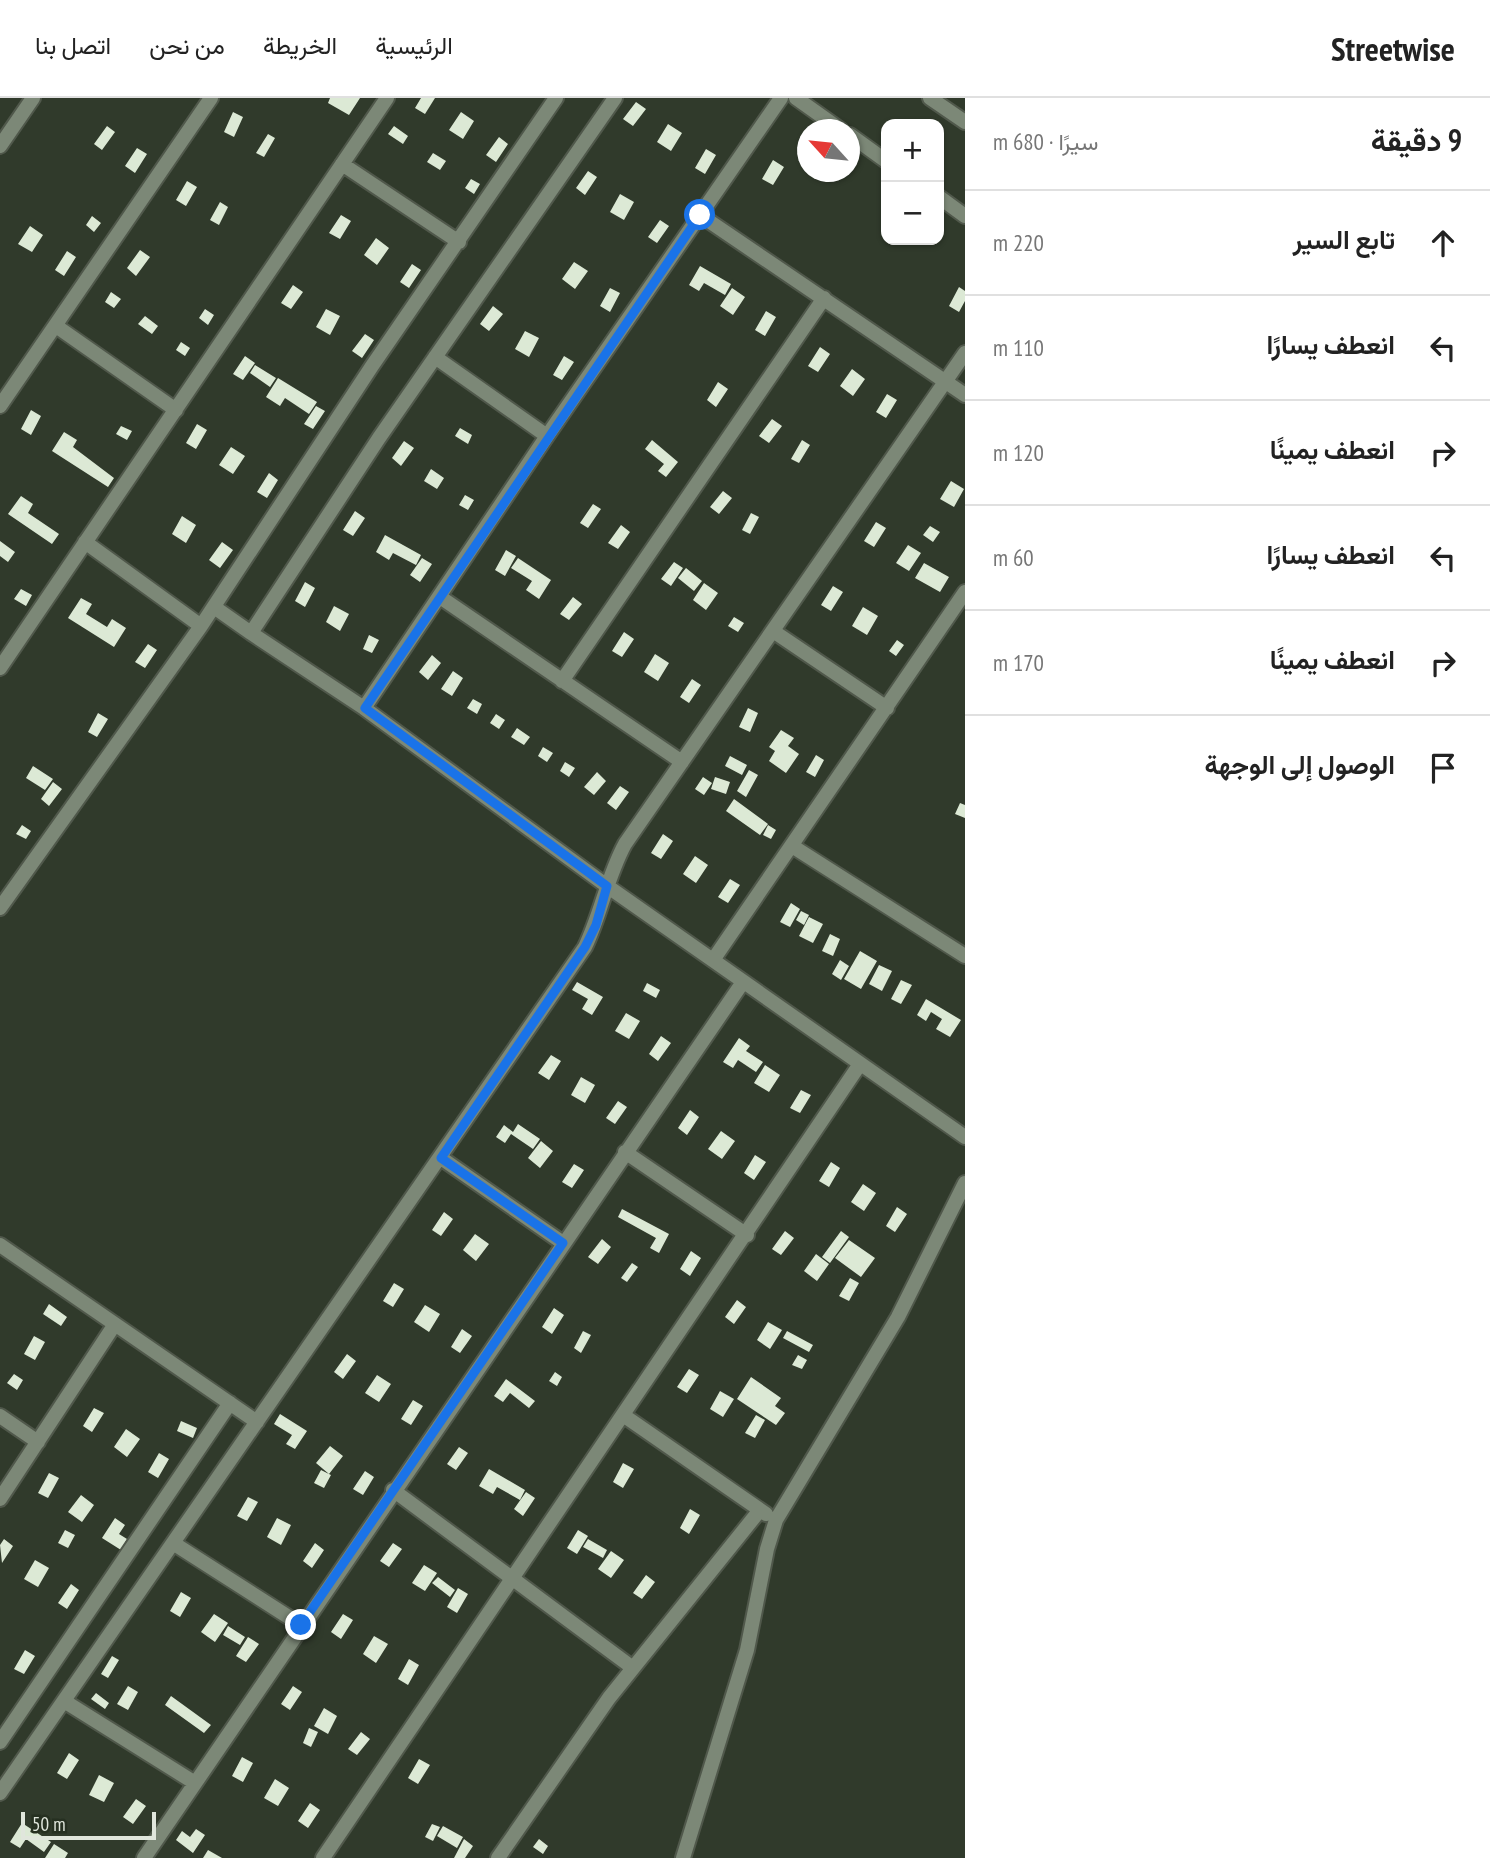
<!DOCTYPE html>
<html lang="ar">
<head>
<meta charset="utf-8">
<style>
  body { margin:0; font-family:"PT Sans Narrow",Vazirmatn,sans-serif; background:#f2f2f2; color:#222; direction:rtl }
  .controls { position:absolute; right:21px; top:21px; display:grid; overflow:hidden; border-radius:14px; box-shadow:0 2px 5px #0004 }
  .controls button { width:63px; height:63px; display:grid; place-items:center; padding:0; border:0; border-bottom:2px solid #e0e0e0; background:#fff; color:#222; font:35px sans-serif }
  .compass { position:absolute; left:797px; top:21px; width:63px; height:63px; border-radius:50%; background:#fff; box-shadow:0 2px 5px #0004; rotate:297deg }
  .scale { position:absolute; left:21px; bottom:18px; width:135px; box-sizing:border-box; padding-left:7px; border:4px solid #e0e6dc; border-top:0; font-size:19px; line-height:24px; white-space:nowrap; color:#e0e6dc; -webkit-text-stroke:5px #263021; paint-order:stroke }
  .stop { position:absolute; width:21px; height:21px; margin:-16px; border:5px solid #1a73e8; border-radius:50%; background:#fff }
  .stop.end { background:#1a73e8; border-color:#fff; box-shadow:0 2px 7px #0008 }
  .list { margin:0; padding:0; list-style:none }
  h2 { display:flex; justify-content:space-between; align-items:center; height:91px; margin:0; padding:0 28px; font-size:30px }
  h2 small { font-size:23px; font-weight:400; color:#767676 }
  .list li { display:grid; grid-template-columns:46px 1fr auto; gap:21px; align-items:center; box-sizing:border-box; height:105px; padding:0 28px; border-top:2px solid #e0e0e0 }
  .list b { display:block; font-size:26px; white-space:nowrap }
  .list em { font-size:23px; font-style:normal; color:#767676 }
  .icon { flex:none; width:38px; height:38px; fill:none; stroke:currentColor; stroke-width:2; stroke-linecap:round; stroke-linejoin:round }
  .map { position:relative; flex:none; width:965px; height:1760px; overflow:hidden; direction:ltr }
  header { display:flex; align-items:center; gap:42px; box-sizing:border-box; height:98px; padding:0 35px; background:#fff; border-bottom:2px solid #e0e0e0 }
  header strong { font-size:33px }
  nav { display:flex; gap:38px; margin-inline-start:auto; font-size:24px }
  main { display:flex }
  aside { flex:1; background:#fff }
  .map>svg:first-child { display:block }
</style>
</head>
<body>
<header>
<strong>Streetwise</strong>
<nav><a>الرئيسية</a><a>الخريطة</a><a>من نحن</a><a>اتصل بنا</a></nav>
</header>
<main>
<aside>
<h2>9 دقيقة<small>سيرًا · 680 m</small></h2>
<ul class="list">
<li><svg class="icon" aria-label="ahead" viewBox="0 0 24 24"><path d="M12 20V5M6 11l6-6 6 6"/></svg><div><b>تابع السير</b></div><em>220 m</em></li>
<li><svg class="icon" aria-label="left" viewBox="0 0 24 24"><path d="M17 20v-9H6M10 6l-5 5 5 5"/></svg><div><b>انعطف يسارًا</b></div><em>110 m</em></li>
<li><svg class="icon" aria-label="right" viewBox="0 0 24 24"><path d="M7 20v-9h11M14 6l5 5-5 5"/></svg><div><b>انعطف يمينًا</b></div><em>120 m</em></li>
<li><svg class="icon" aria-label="left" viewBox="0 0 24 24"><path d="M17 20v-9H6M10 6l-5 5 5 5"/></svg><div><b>انعطف يسارًا</b></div><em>60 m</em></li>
<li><svg class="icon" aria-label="right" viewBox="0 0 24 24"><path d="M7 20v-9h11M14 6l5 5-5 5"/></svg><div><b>انعطف يمينًا</b></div><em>170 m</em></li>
<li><svg class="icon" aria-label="arrive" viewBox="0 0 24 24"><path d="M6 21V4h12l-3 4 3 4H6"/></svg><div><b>الوصول إلى الوجهة</b></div></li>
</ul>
</aside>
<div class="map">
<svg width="965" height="1760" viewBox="0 0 965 1760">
  <rect width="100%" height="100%" fill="#303a2b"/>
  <path fill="#dce9d5" d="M330 0H360L349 17 328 5Z
    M421 0H435L425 16 415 10Z
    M636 4 646 11 633 28 623 21Z
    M233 14 243 19 234 39 224 34Z
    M461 14 474 23 463 41 449 32Z
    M668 26 682 35 671 53 657 44Z
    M107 28 115 34 102 52 94 46Z
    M394 28 408 38 403 46 388 36Z
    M268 36 275 40 264 59 256 55Z
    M499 39 508 46 496 64 486 57Z
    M137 50 147 56 135 75 125 68Z
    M706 51 716 57 705 76 695 70Z
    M433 55 446 63 440 72 427 64Z
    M773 62 784 69 773 87 762 81Z
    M588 73 597 79 585 97 576 90Z
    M471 81 480 86 474 96 465 90Z
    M187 83 197 89 186 108 176 102Z
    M620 96 634 104 624 122 610 114Z
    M220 104 228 109 219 127 210 122Z
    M341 117 351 123 340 141 329 135Z
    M92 118 101 125 94 134 86 127Z
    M660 122 669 128 657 145 648 139Z
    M30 128 43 137 32 154 18 146Z
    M376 140 389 150 377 167 364 157Z
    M140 152 150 159 136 178 127 170Z
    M67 153 76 159 64 178 55 172Z
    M574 164 588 173 575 191 562 181Z
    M412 166 421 172 409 190 400 184Z
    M700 168 731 186 725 197 704 185 699 193 689 187Z
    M293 187 303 194 291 211 281 205Z
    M959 189 965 193V203L959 214 949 208Z
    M610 190 620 195 610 214 600 208Z
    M732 190 745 199 733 217 720 208Z
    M111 194 121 201 114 210 105 204Z
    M493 208 503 216 489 233 480 226Z
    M205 211 214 217 208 227 199 220Z
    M326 211 340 218 330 237 316 229Z
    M766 213 776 219 765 238 755 232Z
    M145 218 158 228 152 236 138 226Z
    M525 233 539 240 529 259 515 251Z
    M365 236 374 242 362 260 352 253Z
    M181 244 190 250 185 258 176 252Z
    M820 249 830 256 818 274 808 268Z
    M245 258 255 265 243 282 233 276Z
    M564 258 574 264 562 282 553 277Z
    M255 267 276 280 270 289 250 275Z
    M852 271 865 281 853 298 840 288Z
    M278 280 317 304 309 316 285 300 280 308 266 299Z
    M718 284 728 291 716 309 707 302Z
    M887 296 897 302 886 320 876 314Z
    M316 308 325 313 313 331 304 326Z
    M31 312 41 318 31 337 21 331Z
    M772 321 782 328 769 345 759 338Z
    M197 326 207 332 196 351 186 345Z
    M121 328 132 333 127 342 116 336Z
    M460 330 472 337 468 346 455 338Z
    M64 334 77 342 73 349 114 380 108 389 52 353Z
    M652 342 678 364 666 379 658 373 664 366 645 351Z
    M802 342 810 347 799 365 791 361Z
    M404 343 414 350 401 368 392 360Z
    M231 349 245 358 233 376 219 367Z
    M431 371 444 380 437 391 424 383Z
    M269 375 278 382 267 400 257 394Z
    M951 383 964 391 954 409 940 401Z
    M723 393 732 400 719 416 710 409Z
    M465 397 474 402 468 412 459 407Z
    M21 398 33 406 28 415 59 436 52 446 8 416Z
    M593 406 601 411 588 430 580 425Z
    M355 413 365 420 353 438 343 432Z
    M751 415 759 419 750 436 742 432Z
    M182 418 196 427 186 445 172 436Z
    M876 424 886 430 874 449 864 443Z
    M621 427 630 434 618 451 608 445Z
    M930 428 940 434 933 444 923 437Z
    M385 437 421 457 416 467 393 455 389 462 376 454Z
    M0 443 15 454 8 464 0 458Z
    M222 444 233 452 220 470 209 462Z
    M908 447 921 455 909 473 896 465Z
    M506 452 516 458 505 478 495 472Z
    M422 460 432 466 420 484 410 477Z
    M518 460 551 482 539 501 526 492 532 483 511 470Z
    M674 464 683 470 671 488 661 481Z
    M924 465 949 479 940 494 915 480Z
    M686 470 702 483 694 493 678 480Z
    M305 484 315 490 305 509 295 503Z
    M704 485 718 495 706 512 693 502Z
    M833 488 843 494 831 513 821 507Z
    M21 491 32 497 26 508 14 501Z
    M573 499 582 506 569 522 560 516Z
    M81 500 92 506 86 516 107 529 112 521 126 530 114 549 68 520Z
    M334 508 349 516 340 533 326 524Z
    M863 509 878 518 867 537 852 528Z
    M734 519 744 525 738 534 728 528Z
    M624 534 634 541 622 559 612 553Z
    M369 537 379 542 372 555 363 551Z
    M897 542 904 547 896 558 889 553Z
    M148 546 157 552 145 570 135 564Z
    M655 556 669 565 658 583 644 574Z
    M432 557 441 565 428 582 419 574Z
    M453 573 463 580 452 598 441 591Z
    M692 581 701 587 689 605 680 599Z
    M473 601 482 606 477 616 467 610Z
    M748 610 758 615 750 634 739 629Z
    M98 615 108 621 97 639 88 634Z
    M496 616 505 622 499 631 490 625Z
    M517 630 530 639 524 647 511 639Z
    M781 632 794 640 788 648 799 656 786 675 769 663 775 653 769 649Z
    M543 649 553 655 547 664 538 658Z
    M816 657 824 662 815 679 806 674Z
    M730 658 747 667 742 677 725 668Z
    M565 664 575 670 569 679 560 673Z
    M33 668 53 681 45 692 26 680Z
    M749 672 758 677 746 699 737 693Z
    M597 674 606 683 594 697 584 689Z
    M703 679 712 685 704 697 695 691Z
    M715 679 730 684 726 696 711 691Z
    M53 684 62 691 49 708 41 701Z
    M620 688 629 694 616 712 607 705Z
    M734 701 768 726 760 737 726 713Z
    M960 705 965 707V720L955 716Z
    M22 727 31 733 26 741 16 736Z
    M768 727 776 732 771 741 763 737Z
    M663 736 673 743 661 761 651 755Z
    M695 758 708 767 696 785 683 776Z
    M730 781 740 787 728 805 718 799Z
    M791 805 800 811 790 829 780 824Z
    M801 813 809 817 804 827 796 822Z
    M809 819 823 826 813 845 799 838Z
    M830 836 840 841 833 858 822 853Z
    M860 853 877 863 861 891 844 881Z
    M840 862 849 868 841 882 832 876Z
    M879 867 892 873 882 893 869 886Z
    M901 882 912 887 901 906 891 901Z
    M577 884 603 899 592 917 582 911 588 901 572 892Z
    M647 885 660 892 656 900 643 893Z
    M926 901 961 922 950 939 936 931 942 921 931 914 926 923 917 917Z
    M626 915 640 923 629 941 615 933Z
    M661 938 671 945 658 963 649 956Z
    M739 940 750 948 746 953 763 964 756 974 738 962 733 970 723 964Z
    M551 957 561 963 549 982 538 975Z
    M765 967 780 977 769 994 754 985Z
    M581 979 595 987 585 1005 571 997Z
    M801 992 811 997 800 1015 790 1010Z
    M618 1003 627 1009 615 1026 606 1020Z
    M690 1012 699 1019 687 1037 678 1030Z
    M518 1026 540 1041 533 1051 511 1036 505 1045 496 1039 504 1027 513 1034Z
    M721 1033 735 1043 722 1061 708 1051Z
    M541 1043 553 1053 540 1070 528 1060Z
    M755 1057 766 1064 754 1082 744 1075Z
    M831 1064 840 1070 829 1089 819 1083Z
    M574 1066 584 1072 572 1090 562 1084Z
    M863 1086 876 1095 864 1113 851 1104Z
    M897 1109 907 1116 895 1134 886 1128Z
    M622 1111 669 1136 659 1155 650 1150 656 1140 618 1119Z
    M444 1114 453 1121 441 1138 432 1132Z
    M785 1133 794 1140 781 1157 772 1151Z
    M841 1133 849 1139 830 1165 822 1159Z
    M475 1136 489 1146 476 1163 463 1152Z
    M602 1141 611 1149 598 1166 588 1159Z
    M849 1142 875 1160 861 1179 835 1160Z
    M691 1153 701 1160 690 1178 680 1171Z
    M816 1156 829 1166 817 1183 804 1173Z
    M632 1165 638 1169 627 1184 621 1180Z
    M850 1180 859 1185 849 1203 839 1198Z
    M394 1185 404 1191 393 1209 383 1203Z
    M737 1202 746 1209 734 1226 725 1219Z
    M49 1206 67 1219 61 1228 43 1216Z
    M425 1207 440 1216 429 1234 414 1224Z
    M554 1210 564 1217 552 1236 542 1229Z
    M768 1224 782 1232 770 1251 757 1242Z
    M462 1231 472 1238 460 1255 451 1249Z
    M583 1233 591 1237 581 1255 574 1250Z
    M787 1233 813 1247 809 1254 783 1240Z
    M34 1238 45 1244 35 1262 24 1256Z
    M347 1256 356 1263 343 1281 334 1274Z
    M798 1257 807 1262 802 1271 792 1267Z
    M689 1271 699 1277 687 1295 677 1289Z
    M555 1274 562 1279 557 1288 549 1283Z
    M14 1276 23 1282 17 1292 7 1285Z
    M377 1277 391 1286 379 1304 365 1295Z
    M751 1279 781 1300 775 1308 785 1315 776 1327 737 1301Z
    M506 1281 535 1303 529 1310 510 1295 503 1304 494 1298Z
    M720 1293 734 1301 723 1319 710 1311Z
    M413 1302 423 1308 411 1327 401 1321Z
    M94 1310 104 1315 92 1334 83 1328Z
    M280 1316 307 1333 295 1351 286 1346 292 1337 274 1326Z
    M756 1317 765 1322 755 1340 745 1335Z
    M181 1323 197 1330 193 1340 177 1333Z
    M126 1331 140 1341 127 1359 114 1349Z
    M330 1348 343 1358 329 1376 316 1365Z
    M459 1349 468 1355 456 1372 447 1366Z
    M159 1355 169 1361 158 1380 148 1374Z
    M623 1365 634 1371 623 1390 613 1384Z
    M489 1371 525 1392 520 1402 497 1389 493 1396 479 1388Z
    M321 1372 331 1377 324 1390 314 1385Z
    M365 1373 374 1379 363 1397 353 1391Z
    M49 1375 59 1380 48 1400 38 1395Z
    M526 1394 535 1400 523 1418 514 1411Z
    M81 1397 94 1407 82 1424 68 1414Z
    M248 1399 258 1404 247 1423 237 1418Z
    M690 1411 700 1417 689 1436 680 1430Z
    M115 1420 125 1427 119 1436 127 1441 121 1452 102 1440Z
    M277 1420 291 1427 281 1447 267 1439Z
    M65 1432 75 1437 68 1450 58 1445Z
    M578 1432 588 1438 577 1456 567 1450Z
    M4 1441 13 1448 2 1465 0 1447Z
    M588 1441 607 1452 603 1460 583 1449Z
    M315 1445 324 1452 312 1470 303 1463Z
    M393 1445 402 1451 389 1469 380 1463Z
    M611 1453 624 1462 611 1480 598 1471Z
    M35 1462 49 1470 38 1489 24 1481Z
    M424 1467 437 1475 425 1493 412 1485Z
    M646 1477 655 1484 642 1501 633 1495Z
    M438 1479 455 1492 450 1499 432 1485Z
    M71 1486 79 1492 67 1511 58 1505Z
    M458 1490 468 1496 457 1515 447 1509Z
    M181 1494 191 1500 180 1519 170 1513Z
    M214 1516 228 1525 215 1544 201 1534Z
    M343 1516 353 1522 341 1541 331 1534Z
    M228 1528 245 1539 240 1547 223 1537Z
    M374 1538 388 1546 376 1565 363 1556Z
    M248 1539 259 1546 246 1564 236 1558Z
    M25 1552 35 1558 24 1576 14 1571Z
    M112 1558 119 1562 108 1580 101 1576Z
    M409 1561 419 1567 408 1587 398 1581Z
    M128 1588 138 1594 128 1612 117 1606Z
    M293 1588 302 1594 290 1612 281 1606Z
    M96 1595 109 1605 105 1611 91 1601Z
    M171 1598 211 1627 204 1635 165 1607Z
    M324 1610 337 1618 328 1636 314 1628Z
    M309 1630 318 1634 311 1649 303 1645Z
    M361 1634 370 1641 357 1657 348 1651Z
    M69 1655 79 1662 67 1681 57 1675Z
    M242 1659 253 1665 243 1684 232 1678Z
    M419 1661 430 1667 418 1686 408 1680Z
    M99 1677 114 1685 104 1704 89 1697Z
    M275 1681 289 1690 278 1708 264 1700Z
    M136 1701 146 1708 133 1726 123 1719Z
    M310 1705 320 1712 308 1730 298 1723Z
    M22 1725 51 1744 44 1754 26 1741 20 1750 10 1744Z
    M432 1726 440 1729 433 1743 425 1739Z
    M443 1728 463 1739 457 1750 437 1738Z
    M196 1731 205 1737 193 1755 176 1742 182 1733 190 1739Z
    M464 1741 473 1748 465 1760H454Z
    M539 1741 548 1748 543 1756 533 1749Z
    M54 1746 68 1755 65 1760H45Z
    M208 1752 222 1760H203Z"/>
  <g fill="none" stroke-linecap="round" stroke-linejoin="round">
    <defs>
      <path id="minor" d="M615 0 379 340 251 535 364 610 607 788 965 1039
        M796 0 841 32
        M930 0 965 24
        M850 37 886 63
        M0 48 33 0
        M342 66 459 144
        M939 99 965 118
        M700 117 965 297
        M56 228 176 312
        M435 259 547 338
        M0 308 211 0
        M440 499 682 664
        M214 509 251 535
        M201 528 372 268 556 0
        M773 533 887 610
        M0 570 387 0
        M562 583 824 200
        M364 610 547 338 781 0
        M792 748 965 858
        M0 810 201 528 85 444
        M713 862 965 494
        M625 1054 747 1137
        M441 1060 563 1145
        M0 1147 257 1324
        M623 1317 766 1416
        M0 1318 38 1344
        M393 1392 633 1570
        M0 1401 115 1226
        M173 1445 301 1527
        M64 1603 195 1685
        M0 1644 230 1305
        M0 1695 585 849C601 816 607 779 625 746L965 255
        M144 1760 743 884
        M323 1760 860 966
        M498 1760 609 1600 760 1412
        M683 1760 747 1552 767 1451 776 1422 898 1219 965 1085"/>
    </defs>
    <use href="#minor" stroke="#50584b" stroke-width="18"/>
    <use href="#minor" stroke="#7c8877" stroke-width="14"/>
  </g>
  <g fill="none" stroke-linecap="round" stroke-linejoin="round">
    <path stroke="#1a73e8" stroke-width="9" d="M301 1527 563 1145 441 1060 585 849 596 827 607 788 365 610 700 117"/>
  </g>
</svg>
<div class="controls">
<button>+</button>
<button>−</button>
</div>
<svg class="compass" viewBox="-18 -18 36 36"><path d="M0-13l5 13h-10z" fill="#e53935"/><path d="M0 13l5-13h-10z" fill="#767676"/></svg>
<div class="scale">50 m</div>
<div class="stop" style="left:700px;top:117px"></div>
<div class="stop end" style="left:301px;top:1527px"></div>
</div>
</main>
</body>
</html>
